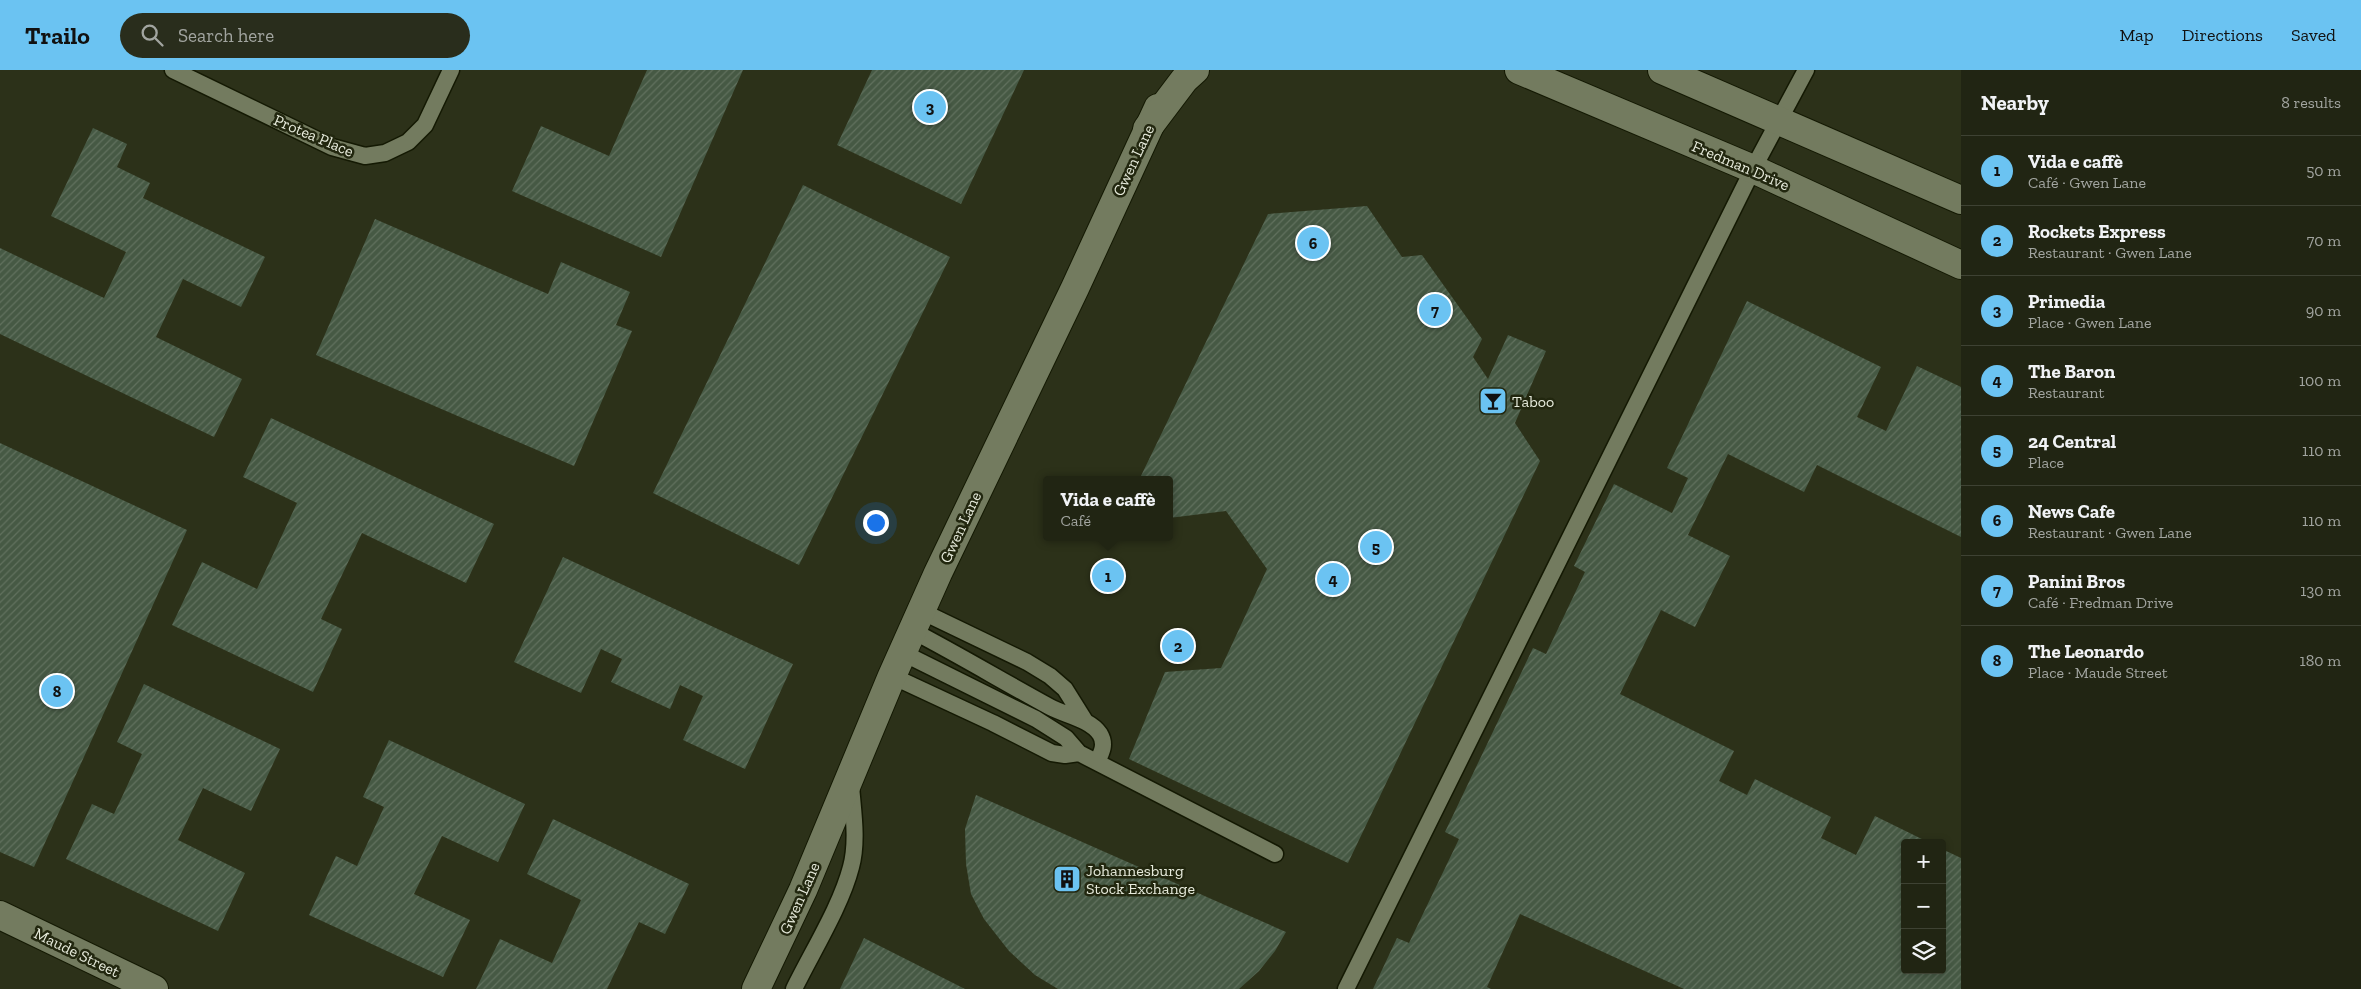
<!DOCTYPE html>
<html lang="en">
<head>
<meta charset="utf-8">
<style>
  body { margin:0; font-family:"Zilla Slab",serif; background:#292d1c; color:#f1f3f6 }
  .controls { position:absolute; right:15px; bottom:15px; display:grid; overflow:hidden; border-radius:5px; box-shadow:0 2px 8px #0003 }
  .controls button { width:45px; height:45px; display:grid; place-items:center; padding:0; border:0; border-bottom:1px solid #3e4233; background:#212513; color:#f1f3f6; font:25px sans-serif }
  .you { position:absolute; left:875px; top:452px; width:18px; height:18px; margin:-12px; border:4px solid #fff; border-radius:50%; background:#1a73e8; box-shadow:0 0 0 8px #1a73e833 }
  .badge { display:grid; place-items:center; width:32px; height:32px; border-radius:50%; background:#6bc3f2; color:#111; font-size:16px; font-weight:700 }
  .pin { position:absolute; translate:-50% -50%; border:2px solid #fff; box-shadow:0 1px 5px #0006 }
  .popup { position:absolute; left:1043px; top:406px; width:130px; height:65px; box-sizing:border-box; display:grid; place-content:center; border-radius:5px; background:#212513; filter:drop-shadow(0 1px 4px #0005); font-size:16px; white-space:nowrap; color:#a2a5a0 }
  .popup b { font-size:19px; color:#f1f3f6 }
  .popup::after { content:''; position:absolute; left:50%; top:100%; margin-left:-10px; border:10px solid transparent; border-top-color:#212513 }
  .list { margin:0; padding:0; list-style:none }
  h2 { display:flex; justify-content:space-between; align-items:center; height:65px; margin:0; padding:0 20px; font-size:21px }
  h2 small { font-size:16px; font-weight:400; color:#a2a5a0 }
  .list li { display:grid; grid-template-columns:32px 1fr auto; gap:15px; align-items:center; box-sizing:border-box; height:70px; padding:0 20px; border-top:1px solid #3e4233 }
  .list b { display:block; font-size:19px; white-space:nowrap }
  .list p { margin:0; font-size:16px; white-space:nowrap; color:#a2a5a0 }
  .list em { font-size:16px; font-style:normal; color:#a2a5a0 }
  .icon { flex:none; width:28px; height:28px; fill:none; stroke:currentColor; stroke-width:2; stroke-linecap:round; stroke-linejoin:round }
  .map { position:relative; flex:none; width:1961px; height:919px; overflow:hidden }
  header { display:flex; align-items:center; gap:30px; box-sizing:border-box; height:70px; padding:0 25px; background:#6bc3f2; color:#111 }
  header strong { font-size:24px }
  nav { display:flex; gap:28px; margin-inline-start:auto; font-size:18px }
  .search { width:350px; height:45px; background:#292d1c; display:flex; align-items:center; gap:12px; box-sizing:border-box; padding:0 18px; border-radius:28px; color:#a2a5a0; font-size:19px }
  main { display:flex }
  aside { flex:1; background:#212513 }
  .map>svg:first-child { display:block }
</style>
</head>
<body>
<header>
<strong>Trailo</strong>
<div class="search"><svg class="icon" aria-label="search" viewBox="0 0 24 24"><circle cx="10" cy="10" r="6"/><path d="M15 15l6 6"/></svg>Search here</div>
<nav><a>Map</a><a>Directions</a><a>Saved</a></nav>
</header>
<main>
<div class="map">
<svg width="1961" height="919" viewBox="0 0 1961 919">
  <defs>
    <pattern id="building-hatch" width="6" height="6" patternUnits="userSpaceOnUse" patternTransform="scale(1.25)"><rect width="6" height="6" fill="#465944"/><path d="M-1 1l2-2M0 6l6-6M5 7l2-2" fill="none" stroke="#61715e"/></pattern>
  </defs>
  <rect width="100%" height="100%" fill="#2c3119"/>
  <path fill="url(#building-hatch)" d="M647 0H743L661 187 512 121 541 56 609 86Z
    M872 0H1024L961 134 837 75Z
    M93 58 127 74 117 97 150 113 143 128 265 187 241 237 183 209 156 267 242 309 214 367 0 264V178L104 228 126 182 51 146Z
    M803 115 950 187 799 495 653 423Z
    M1367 136 1402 187 1422 185 1482 269 1473 287 1488 309 1508 265 1546 281 1515 353 1540 391 1348 793 1129 689 1165 602 1221 598 1267 499 1226 441 1169 448V410H1139L1268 144Z
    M375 149 548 224 561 192 630 222 616 255 632 261 574 396 316 285Z
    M1747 231 1881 297 1857 347 1886 361 1917 296 1961 317V467L1817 395 1804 422 1728 384 1688 465 1730 486 1695 557 1661 540 1620 624 1734 681 1719 711 1747 725 1755 709 1831 747 1821 768 1856 785 1875 746 1930 773H1905V900H1942V779L1961 788V919H1684L1520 844 1487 917 1491 919H1373L1397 868 1409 873 1459 769 1445 762 1533 578 1546 584 1585 502 1574 496 1614 414 1672 443 1688 408 1667 398Z
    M271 348 494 454 466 513 362 463 321 549 342 559 313 622 172 555 202 492 257 519 297 433 243 407Z
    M0 373 187 460 34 797 0 782Z
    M563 487 793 594 745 699 683 670 703 626 680 615 670 639 611 612 622 589 601 579 581 623 514 592Z
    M144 614 280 679 251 741 203 718 178 770 245 803 218 861 66 789 92 734 114 744 142 684 117 672Z
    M389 670 525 734 498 792 442 766 414 824 470 850 443 907 309 845 336 786 357 796 384 737 363 727Z
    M976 725 1286 862 1275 881 1259 901 1239 919H1058L1035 905 1009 881 984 849 971 824 966 794 965 759Z
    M553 749 689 814 665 864 639 852 607 919H476L500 869 552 893 581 830 527 804Z
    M864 868 965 919H840Z"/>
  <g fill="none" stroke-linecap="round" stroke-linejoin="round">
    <defs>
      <path id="lane" d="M173 0 332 77 365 86 385 83 408 72 425 55 451 0
        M921 541 1027 592 1050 606 1065 619 1085 651
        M913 561C959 585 1004 612 1050 637 1065 645 1090 649 1100 664 1106 674 1102 682 1097 692
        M903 583 1036 649 1066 668 1079 683 1275 784
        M892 606 993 653 1052 683 1065 685 1079 683
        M794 919C812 882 841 836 851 797 858 771 853 741 851 716
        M1346 919 1753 99 1806 0"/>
      <path id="street" d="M0 845 154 919
        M756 919 803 820 892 606 938 503 1075 218 1158 38"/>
      <path id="secondary" d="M1519 0 1753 99 1961 195
        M1662 0 1961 130
        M1147 59 1184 10 1195 0"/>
    </defs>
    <use href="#lane" stroke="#141903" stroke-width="19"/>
    <use href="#street" stroke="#141903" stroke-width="30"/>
    <use href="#secondary" stroke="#141903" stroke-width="30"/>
    <use href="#lane" stroke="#737b5f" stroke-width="16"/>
    <use href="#street" stroke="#737b5f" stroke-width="28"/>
    <use href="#secondary" stroke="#737b5f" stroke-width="28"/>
  </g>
  <defs>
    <symbol id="bar-square" viewBox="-11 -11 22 22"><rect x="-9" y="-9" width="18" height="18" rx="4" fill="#6bc3f2" stroke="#22270f"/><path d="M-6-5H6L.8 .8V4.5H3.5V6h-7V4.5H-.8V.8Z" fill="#111"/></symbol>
    <symbol id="building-square" viewBox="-11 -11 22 22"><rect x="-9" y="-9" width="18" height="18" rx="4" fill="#6bc3f2" stroke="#22270f"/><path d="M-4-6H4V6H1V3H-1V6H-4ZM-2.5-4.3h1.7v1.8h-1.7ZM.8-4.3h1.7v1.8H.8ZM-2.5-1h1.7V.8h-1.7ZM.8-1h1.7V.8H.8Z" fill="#111"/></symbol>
  </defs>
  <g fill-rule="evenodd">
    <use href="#bar-square" x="1477" y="315" width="32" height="32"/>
    <use href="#building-square" x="1051" y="793" width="32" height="32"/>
  </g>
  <g text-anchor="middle" stroke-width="5" stroke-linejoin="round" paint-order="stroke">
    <g font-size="16" fill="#e6eadb" stroke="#22270f">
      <text transform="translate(314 65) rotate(23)" y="6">Protea Place</text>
      <text transform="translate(1133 90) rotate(-65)" y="6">Gwen Lane</text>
      <text transform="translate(1741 95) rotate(23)" y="6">Fredman Drive</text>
      <text transform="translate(960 457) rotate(-65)" y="6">Gwen Lane</text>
      <text transform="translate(799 828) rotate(-66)" y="6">Gwen Lane</text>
      <text transform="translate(77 882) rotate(26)" y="6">Maude Street</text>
    </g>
    <g font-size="16" fill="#e6eadb" stroke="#22270f" text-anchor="start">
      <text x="1512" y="337">Taboo</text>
      <text x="1086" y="806">Johannesburg<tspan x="1086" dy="18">Stock Exchange</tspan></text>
    </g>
  </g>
</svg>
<div class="controls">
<button>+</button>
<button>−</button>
<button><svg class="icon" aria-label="layers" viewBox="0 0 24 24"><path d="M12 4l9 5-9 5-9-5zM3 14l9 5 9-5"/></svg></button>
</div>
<div class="you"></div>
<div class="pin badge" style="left:1108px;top:506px">1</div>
<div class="popup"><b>Vida e caffè</b>Café</div>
<div class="pin badge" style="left:1178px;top:576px">2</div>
<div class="pin badge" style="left:930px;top:37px">3</div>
<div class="pin badge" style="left:1333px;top:509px">4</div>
<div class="pin badge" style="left:1376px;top:477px">5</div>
<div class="pin badge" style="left:1313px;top:173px">6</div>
<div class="pin badge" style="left:1435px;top:240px">7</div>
<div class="pin badge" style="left:57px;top:621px">8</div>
</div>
<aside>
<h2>Nearby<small>8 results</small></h2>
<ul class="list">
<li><span class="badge">1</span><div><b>Vida e caffè</b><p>Café · Gwen Lane</p></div><em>50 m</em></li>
<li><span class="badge">2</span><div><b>Rockets Express</b><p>Restaurant · Gwen Lane</p></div><em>70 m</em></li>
<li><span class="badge">3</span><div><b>Primedia</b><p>Place · Gwen Lane</p></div><em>90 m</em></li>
<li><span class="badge">4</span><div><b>The Baron</b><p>Restaurant</p></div><em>100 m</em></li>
<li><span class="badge">5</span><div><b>24 Central</b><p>Place</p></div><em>110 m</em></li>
<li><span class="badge">6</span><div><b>News Cafe</b><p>Restaurant · Gwen Lane</p></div><em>110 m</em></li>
<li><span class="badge">7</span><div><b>Panini Bros</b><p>Café · Fredman Drive</p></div><em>130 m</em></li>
<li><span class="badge">8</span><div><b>The Leonardo</b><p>Place · Maude Street</p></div><em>180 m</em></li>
</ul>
</aside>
</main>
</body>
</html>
